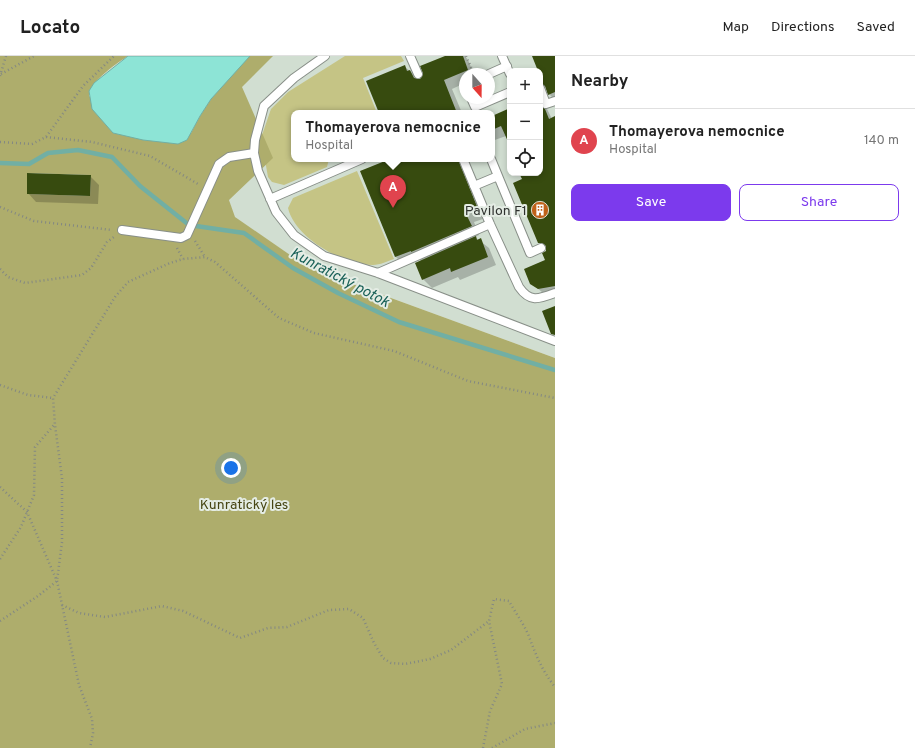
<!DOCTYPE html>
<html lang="en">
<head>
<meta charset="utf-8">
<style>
  body { margin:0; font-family:Overpass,sans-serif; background:#f6f6f6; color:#222 }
  .controls { position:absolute; right:12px; top:12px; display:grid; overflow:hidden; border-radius:8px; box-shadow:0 2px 6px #0003 }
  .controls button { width:36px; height:36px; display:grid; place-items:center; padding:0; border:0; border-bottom:1px solid #e0e0e0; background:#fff; color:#222; font:20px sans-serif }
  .compass { position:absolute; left:459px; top:12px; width:36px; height:36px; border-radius:50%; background:#fff; box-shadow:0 2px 6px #0003; rotate:159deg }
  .you { position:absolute; left:231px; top:412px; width:14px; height:14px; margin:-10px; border:3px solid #fff; border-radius:50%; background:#1a73e8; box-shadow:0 0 0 6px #1a73e833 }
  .badge { display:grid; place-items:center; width:26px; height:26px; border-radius:50%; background:#7c3aed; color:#fff; font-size:13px; font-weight:700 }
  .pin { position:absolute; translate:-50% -33px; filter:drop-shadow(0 1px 2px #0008) }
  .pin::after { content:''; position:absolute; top:21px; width:14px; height:12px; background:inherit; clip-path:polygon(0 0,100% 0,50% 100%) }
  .popup { position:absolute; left:291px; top:54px; width:204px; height:52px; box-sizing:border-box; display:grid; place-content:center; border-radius:8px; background:#fff; filter:drop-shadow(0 1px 3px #0005); font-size:13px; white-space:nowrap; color:#767676 }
  .popup b { font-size:15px; color:#222 }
  .popup::after { content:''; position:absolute; left:50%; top:100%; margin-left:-8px; border:8px solid transparent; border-top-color:#fff }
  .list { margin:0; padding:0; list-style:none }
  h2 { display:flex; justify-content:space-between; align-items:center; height:52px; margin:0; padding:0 16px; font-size:17px }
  h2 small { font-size:13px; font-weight:400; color:#767676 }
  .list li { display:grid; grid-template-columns:26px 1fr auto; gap:12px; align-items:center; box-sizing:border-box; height:64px; padding:0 16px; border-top:1px solid #e0e0e0 }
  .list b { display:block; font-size:15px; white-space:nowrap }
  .list p { margin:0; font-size:13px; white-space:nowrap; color:#767676 }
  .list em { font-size:13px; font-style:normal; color:#767676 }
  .actions { display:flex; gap:8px; padding:12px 16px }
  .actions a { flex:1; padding:9px 0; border:1px solid #7c3aed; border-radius:8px; text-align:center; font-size:14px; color:#7c3aed }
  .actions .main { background:#7c3aed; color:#fff }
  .icon { flex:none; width:22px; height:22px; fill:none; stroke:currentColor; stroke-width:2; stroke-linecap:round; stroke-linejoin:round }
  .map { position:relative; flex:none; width:555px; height:692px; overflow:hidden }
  header { display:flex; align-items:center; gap:24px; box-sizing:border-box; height:56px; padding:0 20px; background:#fff; border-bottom:1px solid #e0e0e0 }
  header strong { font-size:19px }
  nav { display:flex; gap:22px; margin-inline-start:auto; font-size:14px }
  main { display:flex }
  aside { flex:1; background:#fff }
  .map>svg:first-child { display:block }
</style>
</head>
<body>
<header>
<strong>Locato</strong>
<nav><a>Map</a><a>Directions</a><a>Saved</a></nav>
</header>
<main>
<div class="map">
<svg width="555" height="692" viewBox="0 0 555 692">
  <rect width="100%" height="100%" fill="#e4ece4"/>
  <path fill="#d1ded1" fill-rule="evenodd" d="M62 0H555V302L309 212 234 161 229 144ZM510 15H540V117H510ZM465 18H489V42H465ZM294 57H492V103H294Z"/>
  <path fill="#c5c485" d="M345 0H401L404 5 363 22 377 57H294V103H329L327 111 284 129 272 126 268 121 261 82 271 53 288 36Z
    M357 115 394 203C388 205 380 209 373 209 343 209 295 182 288 152L293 142Z"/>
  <path fill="#aead6c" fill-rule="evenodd" d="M0 0H128C117 7 89 26 89 40L172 87 178 88 191 77 200 60 211 43 245 4 250 0H273L242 31 273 102 229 144 235 161 309 212 555 302V692H0ZM27 117 91 119 90 140 27 138Z"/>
  <path fill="#8de4d6" stroke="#71afa4" d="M128 0H250L211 43 200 60 187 84 178 88 143 84 113 77 92 53 89 35 94 27Z"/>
  <path fill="#0003" d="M448 0H465L468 4 474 18H465V27L452 33 462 57H380L404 10 420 24Z
    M533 0H555V44L549 38Z
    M540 45 546 51 552 63 555 61V238L548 241 531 227 546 204 547 194 539 187 521 117H540Z
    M510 54V90L506 80 492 85V61Z
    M393 103H462L486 162 474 166 479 179 475 181 489 192 496 209 460 224 458 221 432 232 423 223 421 205 419 203 404 209 396 201 361 116Z
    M90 120 99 129 98 148 36 146 28 137Z"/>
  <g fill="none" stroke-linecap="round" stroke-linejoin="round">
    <path stroke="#71afa4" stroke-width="4.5" d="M0 107 29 108 48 97 78 94 112 101 140 130 189 169 244 177 293 212 338 237 399 266 555 314"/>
  </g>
  <path fill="#374b0f" d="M445 0H463L468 14 444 24 457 57H379L366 25 405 9 407 15 410 14 414 22 420 23 423 18 420 10Z
    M532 0H555V36L548 39 545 30 540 27V15H538Z
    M540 48 545 53 549 63 555 60V230L538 233 530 228 524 213 545 204 542 197 546 195V190L542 187H538L513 127 522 123 519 117H540Z
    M510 52V90L501 70 492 74V60Z
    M390 103H458L478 153 466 158 472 170 411 196V195L395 201 360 115Z
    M27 117 91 119 90 140 27 138Z
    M476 180 477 184 481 182 488 201 451 216 450 212 422 224 415 207Z
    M555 250V279L551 278 542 255Z"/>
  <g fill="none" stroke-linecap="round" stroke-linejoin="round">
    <defs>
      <path id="service" d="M325 0 294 22 264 50 255 84 254 97 258 115 276 156 294 179 324 200 378 217 555 285
        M410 0 418 18
        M502 0 510 18
        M489 18 507 10
        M540 32 546 48 555 45
        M471 42 475 51 510 36
        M463 103 490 168 519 231C530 247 539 243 555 237
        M491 103 498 120
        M474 130 498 120 530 197 541 192
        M270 143 362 103
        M122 174 181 182 187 179 219 108 229 101 254 97
        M378 217 490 168"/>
    </defs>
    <use href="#service" stroke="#888f88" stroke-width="10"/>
    <path stroke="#838883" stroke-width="2.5" stroke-dasharray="1 3" stroke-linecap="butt" d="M466 0 474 18
      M1 18 34 0
      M0 20 6 0
      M46 81 92 86 150 100 198 128
      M0 86 32 88 46 81 83 30 114 0
      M0 151 34 165 112 174
      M195 185 205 201
      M177 192 183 203
      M0 213 8 221 25 227 82 219 91 212 107 186 114 181
      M0 329 28 339 53 342
      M0 431 27 456 57 525 79 629 92 663 93 677 90 692
      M0 503 21 471 34 439 35 391 54 369
      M62 549 79 557 105 561 162 550 183 555 240 582 268 572 287 571 329 554 349 553 363 562 374 587 383 602 391 607 405 608 430 603 451 594 489 565
      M0 565 38 540 57 525 62 486V422L55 369 53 342 115 241 128 226 170 207 183 203 205 201 215 206 279 262 314 277 394 295 468 325 555 342
      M483 692 490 655 502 628 489 565 494 543 509 545C515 556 523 567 528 578 536 599 541 613 555 631
      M492 692 525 673 555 667"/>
    <use href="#service" stroke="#fff" stroke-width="8"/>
  </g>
  <defs>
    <symbol id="building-disc" viewBox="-11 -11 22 22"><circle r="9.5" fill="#c0621a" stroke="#e4ece4"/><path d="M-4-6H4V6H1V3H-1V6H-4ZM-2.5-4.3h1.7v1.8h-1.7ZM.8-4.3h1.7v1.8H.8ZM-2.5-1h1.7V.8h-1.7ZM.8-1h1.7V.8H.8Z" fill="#fff"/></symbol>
  </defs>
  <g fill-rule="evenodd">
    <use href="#building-disc" x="530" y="144" width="20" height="20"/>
  </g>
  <g text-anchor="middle" stroke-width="4" stroke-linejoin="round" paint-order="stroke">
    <g font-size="14" fill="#2f322f" stroke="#e4ece4" text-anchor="end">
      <text x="527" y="159">Pavilon F1</text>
    </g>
    <g font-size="14" fill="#464512" stroke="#e4ece4">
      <text x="244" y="453">Kunratický les</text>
    </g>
    <g font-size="15" font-style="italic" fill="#1a6158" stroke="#e4ece4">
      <text transform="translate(340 221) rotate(28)" y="5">Kunratický potok</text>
    </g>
  </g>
</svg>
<div class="controls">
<button>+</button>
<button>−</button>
<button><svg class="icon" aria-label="locate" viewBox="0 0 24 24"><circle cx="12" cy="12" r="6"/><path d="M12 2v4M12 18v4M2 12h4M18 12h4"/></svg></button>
</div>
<svg class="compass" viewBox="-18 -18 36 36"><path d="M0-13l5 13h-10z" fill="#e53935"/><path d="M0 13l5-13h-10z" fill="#767676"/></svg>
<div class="you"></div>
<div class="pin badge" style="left:393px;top:152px;background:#e0444e">A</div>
<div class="popup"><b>Thomayerova nemocnice</b>Hospital</div>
</div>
<aside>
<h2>Nearby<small></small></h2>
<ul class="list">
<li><span class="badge" style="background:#e0444e">A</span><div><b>Thomayerova nemocnice</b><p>Hospital</p></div><em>140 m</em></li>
</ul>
<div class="actions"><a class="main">Save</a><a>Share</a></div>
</aside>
</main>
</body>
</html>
